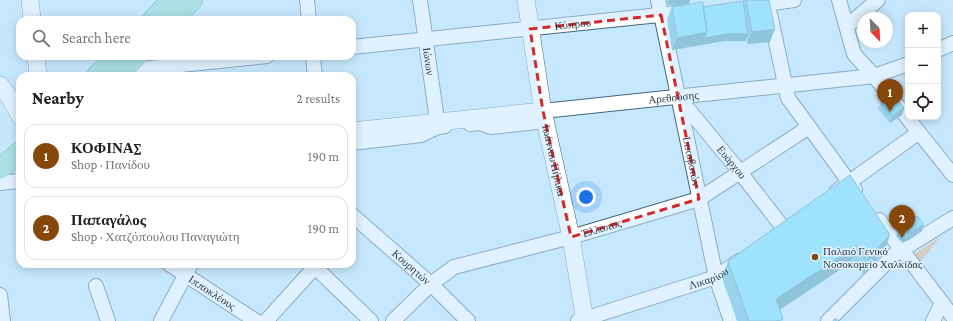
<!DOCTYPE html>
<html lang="en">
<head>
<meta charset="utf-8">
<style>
  body { margin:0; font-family:"Crimson Pro",serif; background:#f2f2f2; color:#222 }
  .controls { position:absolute; right:12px; top:12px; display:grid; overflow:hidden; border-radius:8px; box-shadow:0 2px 10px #0003 }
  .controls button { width:36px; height:36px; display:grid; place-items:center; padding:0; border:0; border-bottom:1px solid #e0e0e0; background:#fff; color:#222; font:20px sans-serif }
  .compass { position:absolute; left:857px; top:12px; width:36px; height:36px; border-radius:50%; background:#fff; box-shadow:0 2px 10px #0003; rotate:156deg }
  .you { position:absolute; left:586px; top:197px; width:14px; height:14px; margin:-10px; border:3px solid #fff; border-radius:50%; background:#1a73e8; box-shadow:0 0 0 6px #1a73e833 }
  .badge { display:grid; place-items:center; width:26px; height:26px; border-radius:50%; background:#86480a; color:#fff; font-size:13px; font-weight:700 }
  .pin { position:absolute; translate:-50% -33px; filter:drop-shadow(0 1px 2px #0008) }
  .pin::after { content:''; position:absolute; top:21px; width:14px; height:12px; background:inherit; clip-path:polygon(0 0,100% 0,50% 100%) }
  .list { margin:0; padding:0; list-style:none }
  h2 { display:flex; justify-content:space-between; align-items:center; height:52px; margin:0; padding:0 16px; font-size:17px }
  h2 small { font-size:13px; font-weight:400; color:#767676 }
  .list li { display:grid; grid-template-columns:26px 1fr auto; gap:12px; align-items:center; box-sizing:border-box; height:64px; margin:0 8px 8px; padding:0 8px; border:1px solid #e0e0e0; border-radius:12px }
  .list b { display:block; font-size:15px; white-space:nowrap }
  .list p { margin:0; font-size:13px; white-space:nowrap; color:#767676 }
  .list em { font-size:13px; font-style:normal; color:#767676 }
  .icon { flex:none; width:22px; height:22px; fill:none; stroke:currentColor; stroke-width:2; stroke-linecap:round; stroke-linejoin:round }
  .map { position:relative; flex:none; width:953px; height:321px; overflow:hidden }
  .search { position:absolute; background:#fff; box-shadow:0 2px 10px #0003; left:16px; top:16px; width:340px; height:44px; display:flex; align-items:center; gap:10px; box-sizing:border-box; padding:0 14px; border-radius:12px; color:#767676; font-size:15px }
  .panel { position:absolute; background:#fff; box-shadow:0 2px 10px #0003; left:16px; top:72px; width:340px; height:196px; border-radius:12px }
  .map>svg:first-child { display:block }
</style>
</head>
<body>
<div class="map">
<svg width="953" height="321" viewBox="0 0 953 321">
  <rect width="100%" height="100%" fill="#c6e8ff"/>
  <path fill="#e7ac81" d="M942 235 918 265 913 255Z"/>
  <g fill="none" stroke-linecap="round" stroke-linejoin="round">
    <defs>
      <g id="minor">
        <path d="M307 0 309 20"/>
        <path id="s1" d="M420 0 438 127"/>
        <path id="s2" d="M658 0 716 277 731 321"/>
        <path d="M839 0 854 54 874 76 953 175"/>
        <path d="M752 6 794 0"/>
        <path d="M770 14 788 98 855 190"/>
        <path d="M847 26 878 0"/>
        <path id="s3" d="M352 47 688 12"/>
        <path d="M938 50 953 43"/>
        <path d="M313 56 315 76"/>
        <path d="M122 71 267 56"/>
        <path id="s4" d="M679 98 740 172 784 229"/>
        <path id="s5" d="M543 111 874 76 908 64"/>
        <path d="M470 124 480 123 491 127 545 121"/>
        <path d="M352 143 421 135 438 127 445 126"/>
        <path d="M0 183 20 181"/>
        <path d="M837 191 918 133"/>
        <path id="s6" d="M352 215 431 284 468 321"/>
        <path d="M879 220 953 317"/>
        <path id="s7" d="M169 264 256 321"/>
        <path d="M96 286 108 321"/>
        <path d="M0 295 3 321"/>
        <path d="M161 321 191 264"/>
        <path d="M266 321 315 267 371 321"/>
        <path id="s8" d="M393 321 431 284 454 267 571 237 699 199 809 127"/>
        <path id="s9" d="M578 321 716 277 739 261"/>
        <path d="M828 321 895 254 953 218"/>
        <path d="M933 321 942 303"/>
      </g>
      <g id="tertiary">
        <path d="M30 0 32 20"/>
        <path id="s10" d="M526 0 543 111 571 237 585 321"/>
        <path d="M36 56 38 76"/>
        <path d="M0 85 10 98 20 116"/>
        <path d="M352 131 543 111"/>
      </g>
      <path id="primary" d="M153 20 172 0
        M173 20 192 0
        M97 76 117 56
        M117 76 137 56
        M0 168 6 164 20 152"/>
    </defs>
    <use href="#minor" stroke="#40677f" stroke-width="16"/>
    <use href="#tertiary" stroke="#40677f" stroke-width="18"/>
    <use href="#primary" stroke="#308c80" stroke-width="22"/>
    <use href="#minor" stroke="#fff" stroke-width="14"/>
    <use href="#tertiary" stroke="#fff" stroke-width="17"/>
    <use href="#primary" stroke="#85d4c5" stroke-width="21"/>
  </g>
  <path fill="#60bcd4" d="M666 0H690L689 4 703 7 743 1V0H769L770 42 747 44 746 38 745 41H724L672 50 667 19 672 7 680 5H667Z
    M881 102 902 115 890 123 878 109Z
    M850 175 884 252 863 274 850 263 780 310 783 319 782 321H737L722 278 728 261Z
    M905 224 922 231 902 243 896 236 897 233 904 228Z"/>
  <path fill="#4e99ad" d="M669 0H690L688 5H667Z
    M775 29 770 42 747 44 752 32Z
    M707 32 727 34H748L745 41H724L672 50 677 38Z
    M904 108 902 115 890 123 892 116Z
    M924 224 922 231 909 240 911 233Z
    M890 235 884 252 863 274 869 257Z
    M910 236 909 240 902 243 903 240Z
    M856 246 850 263 770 316 776 299Z"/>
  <path fill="#70dbf7" stroke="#4e99ad" d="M746 0H769L775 29 752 32Z
    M743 1 748 34H727L705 38 707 32 703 7Z
    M703 2 707 32 677 38 672 7Z
    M890 92 904 108 892 116 881 102Z
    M850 175 890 235 869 257 856 246 776 299 783 319 776 321H749L728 261Z
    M917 216 924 224 911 233 905 224Z
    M904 228 910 236 903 240 897 233Z
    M835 318 839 321H833Z"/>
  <path d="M0 0H953V321H0ZM661 15 699 199 571 237 543 111 530 29Z" fill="#c6e8ff" fill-opacity=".55" fill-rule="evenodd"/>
  <path fill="none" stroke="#d62828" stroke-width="3" stroke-dasharray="8 5" stroke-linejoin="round" d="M661 15 699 199 571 237 543 111 530 29Z"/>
  <circle fill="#86480a" stroke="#e2f3fe" stroke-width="1.5" cx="815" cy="257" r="4"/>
  <g text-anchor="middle" stroke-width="3" stroke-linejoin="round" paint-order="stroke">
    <g font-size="11" fill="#2b3c47" stroke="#e2f3fe">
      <text dy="4" stroke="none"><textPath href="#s3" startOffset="222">Κύπρου</textPath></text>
      <text dy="4" stroke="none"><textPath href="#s1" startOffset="62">Ιώνων</textPath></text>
      <text dy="4" stroke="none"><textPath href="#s5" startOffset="131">Αρεθούσης</textPath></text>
      <text dy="4" stroke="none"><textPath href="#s10" startOffset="163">Ιωάννου Πήλικα</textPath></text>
      <text dy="4" stroke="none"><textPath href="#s2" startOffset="165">Ιπποβοτών</textPath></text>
      <text dy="4" stroke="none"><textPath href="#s4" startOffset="83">Ευάρχου</textPath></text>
      <text dy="4" stroke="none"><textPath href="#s8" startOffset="234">Έλλοπος</textPath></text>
      <text dy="4" stroke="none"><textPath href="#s6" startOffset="79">Κουρητών</textPath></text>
      <text dy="4" stroke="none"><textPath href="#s9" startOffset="137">Λικαρίου</textPath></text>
      <text dy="4" stroke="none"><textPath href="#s7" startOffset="52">Ιπποκλέους</textPath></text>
    </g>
    <g font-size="11" fill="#2b3c47" stroke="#e2f3fe" text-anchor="start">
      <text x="823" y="255">Παλαιό Γενικό<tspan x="823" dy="13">Νοσοκομείο Χαλκίδας</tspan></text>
    </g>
  </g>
</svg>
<div class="controls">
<button>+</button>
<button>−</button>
<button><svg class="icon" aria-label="locate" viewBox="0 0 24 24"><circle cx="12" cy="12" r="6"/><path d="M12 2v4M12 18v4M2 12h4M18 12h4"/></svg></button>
</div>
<svg class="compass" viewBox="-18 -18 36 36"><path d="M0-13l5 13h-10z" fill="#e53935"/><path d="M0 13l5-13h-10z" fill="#767676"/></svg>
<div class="you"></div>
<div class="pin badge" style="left:890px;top:112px">1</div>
<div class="pin badge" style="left:902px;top:238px">2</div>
<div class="search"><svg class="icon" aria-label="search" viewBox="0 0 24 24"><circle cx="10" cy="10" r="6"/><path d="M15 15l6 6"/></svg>Search here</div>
<section class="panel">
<h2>Nearby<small>2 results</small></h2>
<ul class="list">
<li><span class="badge">1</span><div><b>ΚΟΦΙΝΑΣ</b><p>Shop · Πανίδου</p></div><em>190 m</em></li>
<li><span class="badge">2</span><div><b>Παπαγάλος</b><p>Shop · Χατζόπουλου Παναγιώτη</p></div><em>190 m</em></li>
</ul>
</section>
</div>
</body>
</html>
